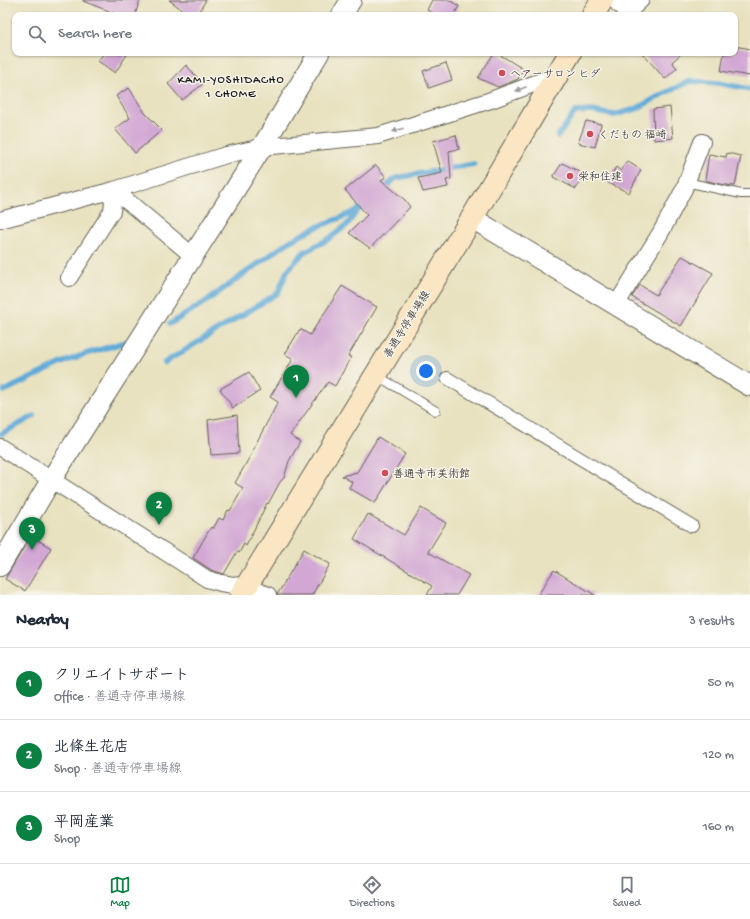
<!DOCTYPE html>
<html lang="en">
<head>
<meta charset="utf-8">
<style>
  body { margin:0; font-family:"Gochi Hand","Klee One",sans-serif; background:#f2f2f3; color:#1f2937 }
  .you { position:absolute; left:426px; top:371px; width:14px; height:14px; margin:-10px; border:3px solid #fff; border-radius:50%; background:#1a73e8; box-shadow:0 0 0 6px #1a73e833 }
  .badge { display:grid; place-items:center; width:26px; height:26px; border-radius:50%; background:#0b8043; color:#fff; font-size:13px; font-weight:700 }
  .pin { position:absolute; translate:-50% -33px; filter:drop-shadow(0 1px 2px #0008) }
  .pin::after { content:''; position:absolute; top:21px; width:14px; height:12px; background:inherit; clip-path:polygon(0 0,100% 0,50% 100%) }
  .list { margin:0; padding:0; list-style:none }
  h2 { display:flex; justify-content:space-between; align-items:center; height:52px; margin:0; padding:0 16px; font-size:17px }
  h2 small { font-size:13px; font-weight:400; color:#747a83 }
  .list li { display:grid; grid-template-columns:26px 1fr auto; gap:12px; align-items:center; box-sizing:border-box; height:72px; padding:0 16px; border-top:1px solid #e0e1e3 }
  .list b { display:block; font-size:15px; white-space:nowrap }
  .list p { margin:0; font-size:13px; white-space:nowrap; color:#747a83 }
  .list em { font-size:13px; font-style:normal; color:#747a83 }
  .icon { flex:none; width:22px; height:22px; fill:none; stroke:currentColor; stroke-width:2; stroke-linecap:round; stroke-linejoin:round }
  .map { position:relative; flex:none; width:750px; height:595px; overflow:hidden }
  .search { position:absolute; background:#fff; box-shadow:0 1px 3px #0004; left:12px; right:12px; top:12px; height:44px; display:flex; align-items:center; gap:10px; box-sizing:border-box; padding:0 14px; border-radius:8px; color:#747a83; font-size:15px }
  .sheet { height:268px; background:#fff }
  nav { display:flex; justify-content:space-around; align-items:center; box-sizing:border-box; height:56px; border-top:1px solid #e0e1e3; background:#fff; font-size:11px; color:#747a83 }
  nav a { display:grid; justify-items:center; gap:2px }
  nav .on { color:#0b8043 }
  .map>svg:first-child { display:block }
</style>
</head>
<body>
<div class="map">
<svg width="750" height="595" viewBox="0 0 750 595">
  <rect width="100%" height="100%" fill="#f7f3e8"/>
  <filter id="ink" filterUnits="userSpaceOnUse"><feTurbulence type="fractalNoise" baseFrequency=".025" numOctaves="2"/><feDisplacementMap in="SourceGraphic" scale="8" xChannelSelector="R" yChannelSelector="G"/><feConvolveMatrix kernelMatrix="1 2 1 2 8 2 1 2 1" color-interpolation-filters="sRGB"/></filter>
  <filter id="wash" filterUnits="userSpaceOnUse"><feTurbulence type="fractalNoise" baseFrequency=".012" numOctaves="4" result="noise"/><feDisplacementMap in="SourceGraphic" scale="16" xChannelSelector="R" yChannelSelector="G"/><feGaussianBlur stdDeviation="0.9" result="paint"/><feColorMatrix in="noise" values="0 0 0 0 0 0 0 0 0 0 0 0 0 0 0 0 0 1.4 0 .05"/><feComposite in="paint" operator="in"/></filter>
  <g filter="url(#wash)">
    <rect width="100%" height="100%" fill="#e8e2c0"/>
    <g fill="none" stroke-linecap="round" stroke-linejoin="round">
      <path stroke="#60aad8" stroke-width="5.5" d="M558 136 575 112 592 111 614 115 636 109 665 93 690 81 718 83 750 89
        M382 190 396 178 474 164
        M170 324 205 302 290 241 317 227 343 217 356 211
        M164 363 278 293 287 271 304 252 327 240 347 225 357 211 366 203
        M4 391 62 363 85 354 126 342
        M1 434 34 416"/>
    </g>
    <g id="blocks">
      <path fill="#d2a7d4" d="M83 0H140L135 15H119L83 1Z
        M169 0H206L197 15H189Z
        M432 0H449L459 6 454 15H436L427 10Z
        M735 46 750 49V76L721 71 724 53H735Z
        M104 53H128L115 73 98 61Z
        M494 53H497L523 69 518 79 498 87 478 78Z
        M642 53H682L672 62 677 68 665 79Z
        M446 63 452 80 429 88 423 71Z
        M186 65 203 84 182 100 168 84Z
        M129 88 145 113 162 130 135 153 115 129 130 118 116 96Z
        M670 107 673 138 654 140 653 109Z
        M586 121 601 124 595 147 578 143Z
        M456 135 459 149 449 151 451 179 446 180 448 187 423 192 418 178 442 173 433 141Z
        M727 153 741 156 735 186 719 184 705 180 709 154 726 157Z
        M627 161 641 170 629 193 607 182 616 167 621 171Z
        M562 163 584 174 576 189 553 177Z
        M376 165 386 177 381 180 405 200 410 207 370 248 349 233 367 215 345 190Z
        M682 256 713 273 681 326 632 297 640 285 656 295Z
        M342 286 377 307 348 356 351 357 335 386 328 382 290 435 300 442 289 461 284 478 280 482 268 504 267 503 246 546 244 544 239 553 237 552 224 574 211 570 193 558 211 527 213 529 219 518 223 520 228 510 230 511 243 488 235 483 253 451H252L278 402 270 397 293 359 285 354 300 329 310 335Z
        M249 372 260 391 233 408 220 389Z
        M237 415 239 453 211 455 208 420Z
        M378 437 405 454 375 503 349 488 352 482 342 476 357 472Z
        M421 508 446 523 428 552 469 575 457 595H427L432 586 354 539 368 514 404 535Z
        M31 536 51 548 25 591 5 579Z
        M304 549 330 564 312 595H277Z
        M554 570 595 595H538Z"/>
    </g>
  </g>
  <g filter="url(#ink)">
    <use href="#blocks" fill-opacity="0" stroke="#636155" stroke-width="1"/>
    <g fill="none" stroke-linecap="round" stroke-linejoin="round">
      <defs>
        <path id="service" d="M686 182 741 194H750
          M376 375 436 411"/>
        <path id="pedestrian" d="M447 378 692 526"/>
        <path id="minor" d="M615 0 619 5 634 6
          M625 15 641 0
          M114 190 193 256
          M0 220 114 190 226 155 262 147 378 136 491 100 557 75
          M69 278 112 211 114 190
          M616 305 661 232 684 189 702 142
          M0 447 184 564 207 579 221 583 246 587 268 595"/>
        <path id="tertiary" d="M342 15 351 0
          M472 218 750 386
          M0 566 51 480 262 147 319 53"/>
        <path id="secondary" d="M593 15 602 0
          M241 595 472 218 570 53"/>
      </defs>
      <use href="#service" stroke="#636155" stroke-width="10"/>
      <use href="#pedestrian" stroke="#636155" stroke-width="14"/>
      <use href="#minor" stroke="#636155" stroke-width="18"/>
      <use href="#tertiary" stroke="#636155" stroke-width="22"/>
      <use href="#secondary" stroke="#636155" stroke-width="24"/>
      <use href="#service" stroke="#fff" stroke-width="8"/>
      <use href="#pedestrian" stroke="#fff" stroke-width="12"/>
      <use href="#minor" stroke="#fff" stroke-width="16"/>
      <use href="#tertiary" stroke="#fff" stroke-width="20"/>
      <use href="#secondary" stroke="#fbe6c4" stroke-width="22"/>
    </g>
    <defs><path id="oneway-solid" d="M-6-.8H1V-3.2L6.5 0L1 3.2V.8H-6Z"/></defs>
    <g fill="#999">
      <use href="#oneway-solid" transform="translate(521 89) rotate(159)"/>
      <use href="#oneway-solid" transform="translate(398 130) rotate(162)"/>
    </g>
  </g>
  <g fill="#d1495b" stroke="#f7f3e8" stroke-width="1.5">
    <circle cx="502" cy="73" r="4"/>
    <circle cx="590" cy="134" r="4"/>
    <circle cx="570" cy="176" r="4"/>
    <circle cx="385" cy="473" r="4"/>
  </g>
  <g text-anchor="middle" stroke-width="3" stroke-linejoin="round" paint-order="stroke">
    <g font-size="11" fill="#1c1c1c" stroke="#f7f3e8" text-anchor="start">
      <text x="510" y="77">ヘアーサロン ヒダ</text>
      <text x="598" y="138">くだもの 福崎</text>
      <text x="578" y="180">栄和住建</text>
      <text x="393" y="477">善通寺市美術館</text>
    </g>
    <g font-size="11" fill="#1c1c1c" stroke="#f7f3e8">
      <text transform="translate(406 324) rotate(-58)" y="4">善通寺停車場線</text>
    </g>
    <g font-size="12" letter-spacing="1" fill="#1c1c1c" stroke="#f7f3e8">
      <text x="231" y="83">KAMI-YOSHIDACHO<tspan x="231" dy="14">1 CHOME</tspan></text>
    </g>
  </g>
</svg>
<div class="you"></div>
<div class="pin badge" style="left:296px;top:398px">1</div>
<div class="pin badge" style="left:159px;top:525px">2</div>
<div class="pin badge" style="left:32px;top:550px">3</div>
<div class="search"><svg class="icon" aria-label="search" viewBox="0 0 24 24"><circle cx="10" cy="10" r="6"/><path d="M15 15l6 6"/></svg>Search here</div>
</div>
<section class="sheet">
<h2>Nearby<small>3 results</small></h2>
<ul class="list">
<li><span class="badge">1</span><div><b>クリエイトサポート</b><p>Office · 善通寺停車場線</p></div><em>50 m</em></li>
<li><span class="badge">2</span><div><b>北條生花店</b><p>Shop · 善通寺停車場線</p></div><em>120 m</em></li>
<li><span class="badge">3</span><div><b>平岡産業</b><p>Shop</p></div><em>160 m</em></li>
</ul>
</section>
<nav>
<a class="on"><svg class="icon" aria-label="map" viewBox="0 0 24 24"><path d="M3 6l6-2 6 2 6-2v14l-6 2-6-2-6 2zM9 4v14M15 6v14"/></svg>Map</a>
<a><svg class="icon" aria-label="directions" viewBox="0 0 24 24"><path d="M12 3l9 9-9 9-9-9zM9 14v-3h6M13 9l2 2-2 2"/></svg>Directions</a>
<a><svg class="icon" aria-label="saved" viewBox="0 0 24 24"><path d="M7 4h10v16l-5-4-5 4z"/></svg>Saved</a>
</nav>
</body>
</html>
